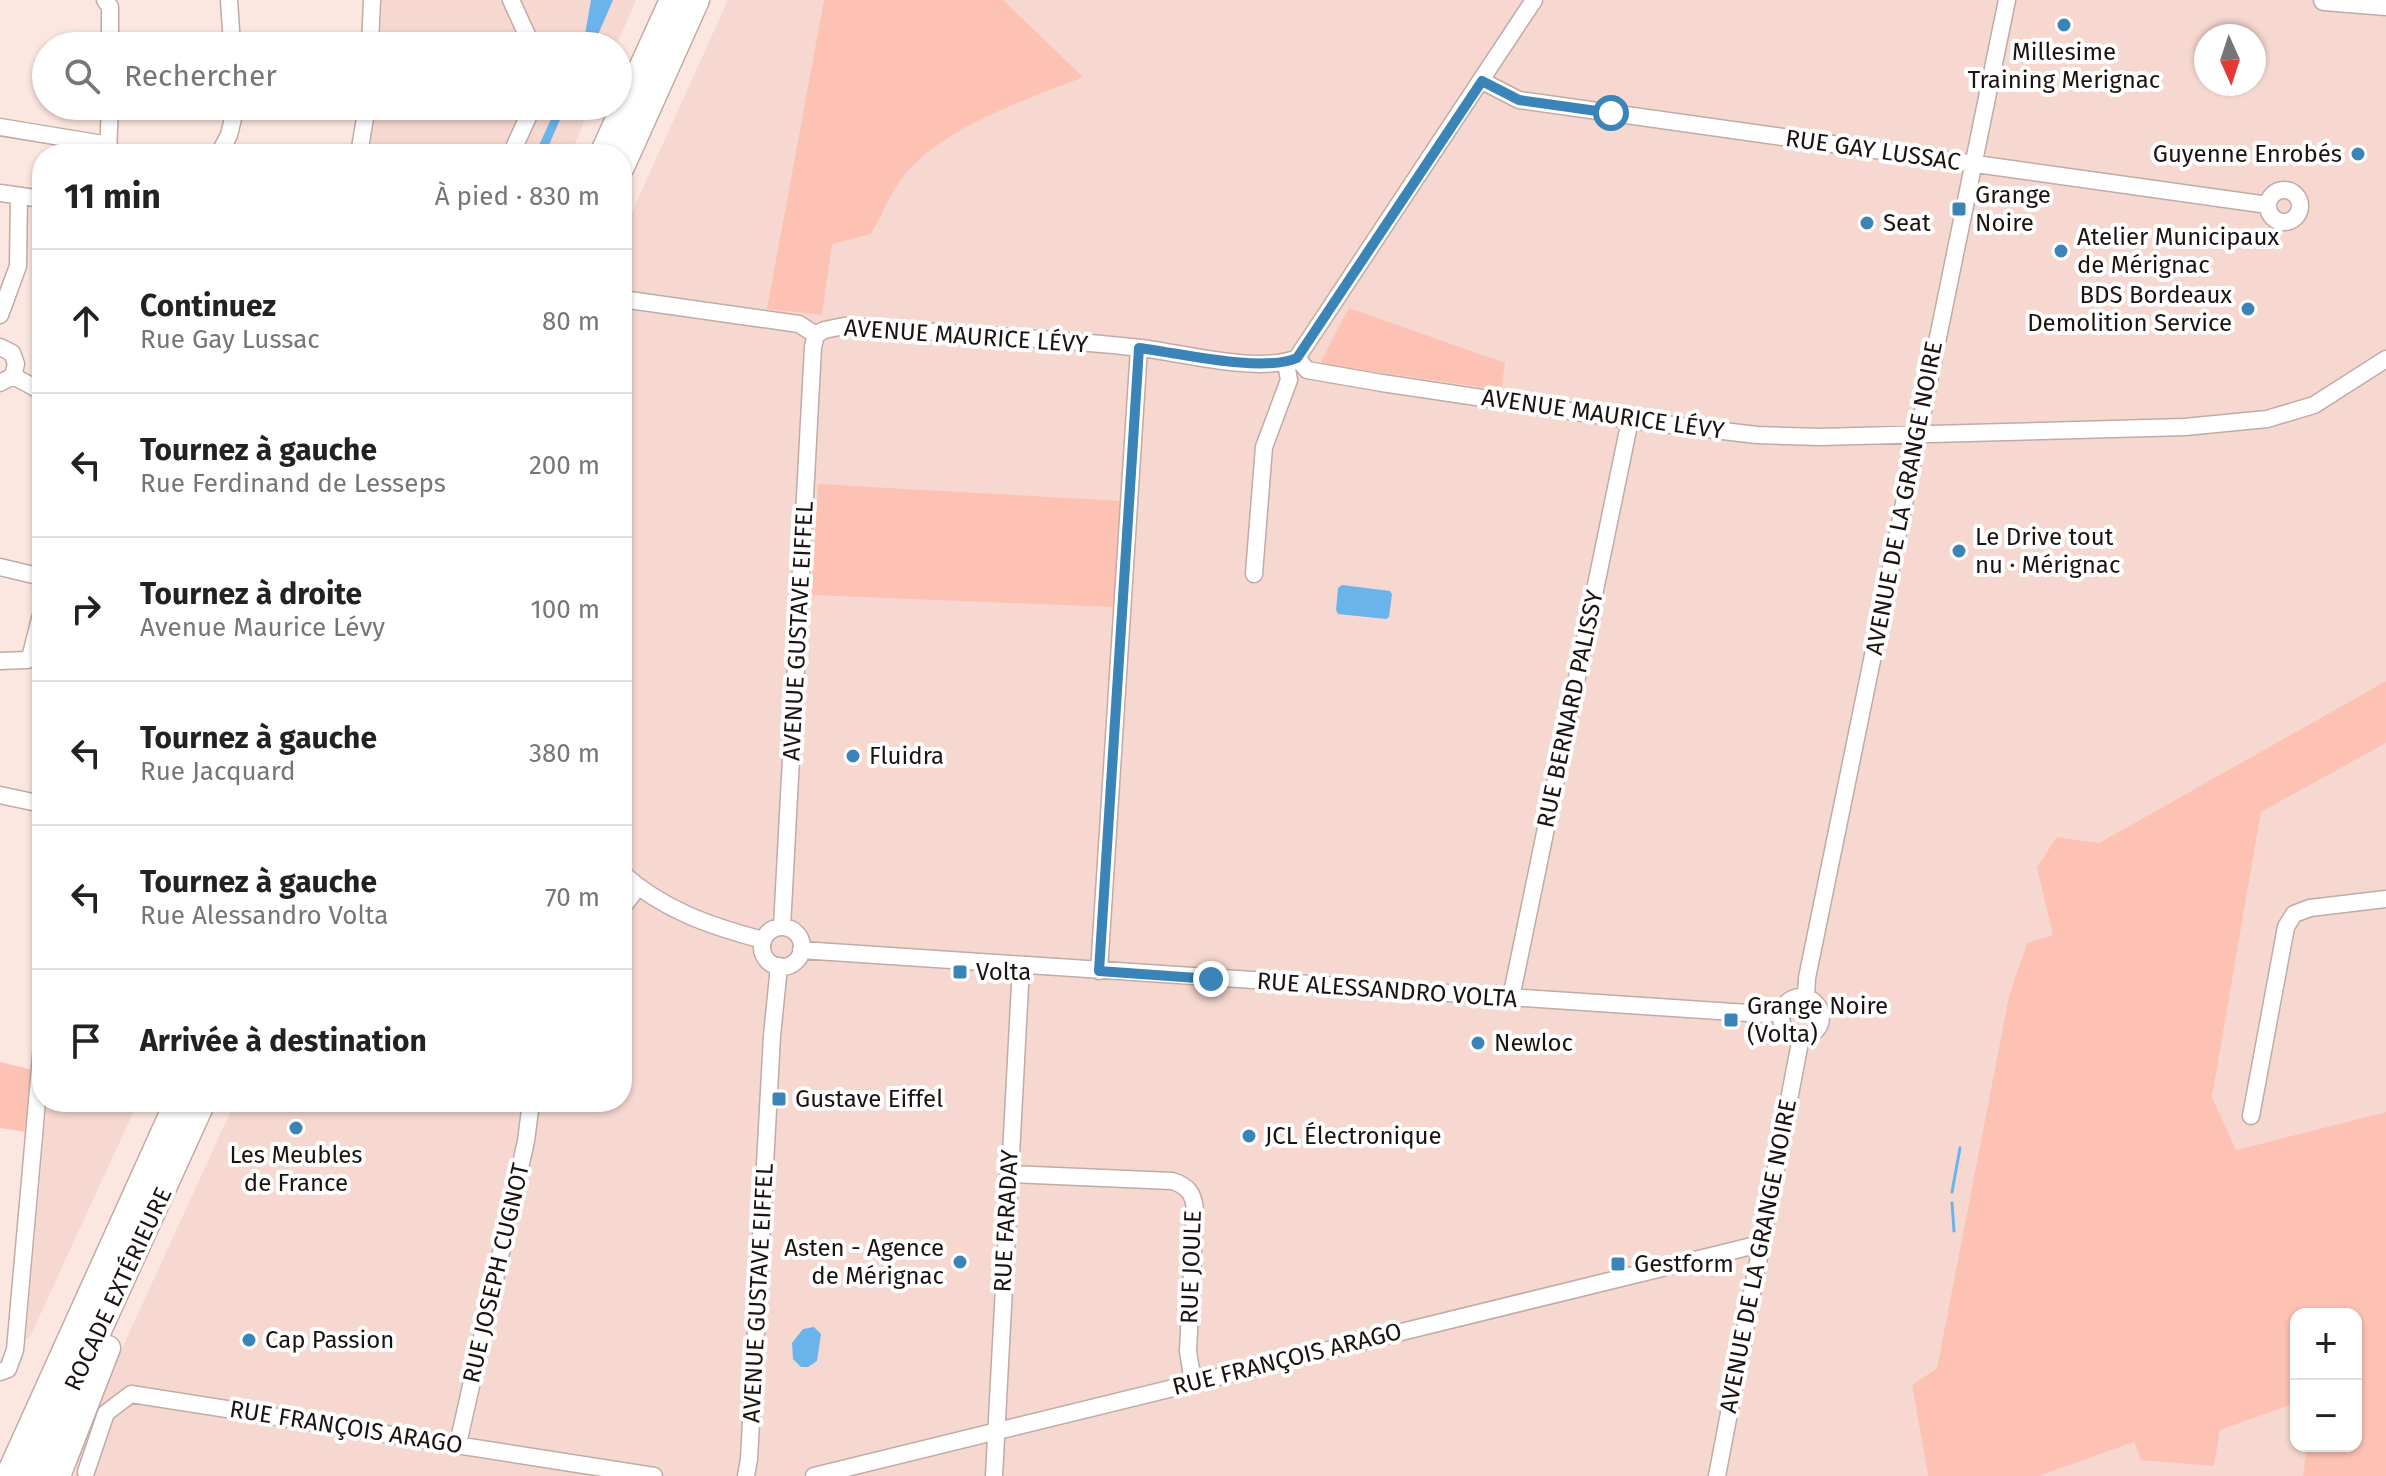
<!DOCTYPE html>
<html lang="fr">
<head>
<meta charset="utf-8">
<style>
  body { margin:0; font-family:"Fira Sans",sans-serif; background:#f2f2f2; color:#222 }
  .controls { position:absolute; right:24px; bottom:24px; display:grid; overflow:hidden; border-radius:16px; box-shadow:0 2px 6px #0004 }
  .controls button { width:72px; height:72px; display:grid; place-items:center; padding:0; border:0; border-bottom:2px solid #e0e0e0; background:#fff; color:#222; font:40px sans-serif }
  .compass { position:absolute; left:2194px; top:24px; width:72px; height:72px; border-radius:50%; background:#fff; box-shadow:0 2px 6px #0004; rotate:177deg }
  .stop { position:absolute; width:24px; height:24px; margin:-18px; border:6px solid #3b84b8; border-radius:50%; background:#fff }
  .stop.end { background:#3b84b8; border-color:#fff; box-shadow:0 2px 8px #0008 }
  .list { margin:0; padding:0; list-style:none }
  h2 { display:flex; justify-content:space-between; align-items:center; height:104px; margin:0; padding:0 32px; font-size:34px }
  h2 small { font-size:26px; font-weight:400; color:#767676 }
  .list li { display:grid; grid-template-columns:52px 1fr auto; gap:24px; align-items:center; box-sizing:border-box; height:144px; padding:0 32px; border-top:2px solid #e0e0e0 }
  .list b { display:block; font-size:30px; white-space:nowrap }
  .list p { margin:0; font-size:26px; white-space:nowrap; color:#767676 }
  .list em { font-size:26px; font-style:normal; color:#767676 }
  .icon { flex:none; width:44px; height:44px; fill:none; stroke:currentColor; stroke-width:2; stroke-linecap:round; stroke-linejoin:round }
  .map { position:relative; flex:none; width:2386px; height:1476px; overflow:hidden }
  .search { position:absolute; background:#fff; box-shadow:0 2px 6px #0004; left:32px; top:32px; width:600px; height:88px; display:flex; align-items:center; gap:20px; box-sizing:border-box; padding:0 28px; border-radius:44px; color:#767676; font-size:30px }
  .panel { position:absolute; background:#fff; box-shadow:0 2px 6px #0004; left:32px; top:144px; width:600px; height:968px; border-radius:32px }
  .map>svg:first-child { display:block }
</style>
</head>
<body>
<div class="map">
<svg width="2386" height="1476" viewBox="0 0 2386 1476">
  <rect width="100%" height="100%" fill="#fce6e0"/>
  <path fill="#f6d8d0" fill-rule="evenodd" d="M382 0H636L616 46H380Z
    M728 0H2386V681L2099 843 2057 837 2053 935 2027 943 2009 996 1937 1368 1912 1385 1928 1476H74L92 1414 235 1102H622V234ZM2206 36H2254V84H2206Z
    M376 106H590L571 154H369Z
    M2386 743V1112L2235 1150 2212 1097 2261 812Z
    M47 1102H138L29 1339 26 1338Z
    M2296 1403V1446H2307L2303 1476H2039L2134 1442 2220 1430Z"/>
  <path fill="#fdc2b3" d="M824 0H1003L1083 77C1024 101 947 125 905 174 891 191 882 215 871 234L832 244 822 315 767 309Z
    M1349 308 1505 363 1501 390 1322 364 1321 361Z
    M818 484 1121 501 1114 607 812 595Z
    M2386 681V743L2261 812 2212 1097 2236 1150 2386 1112V1476H2303L2307 1446H2356V1314H2296V1403L2220 1430 2214 1466 2141 1460 2134 1442 2039 1476H1928L1912 1385 1937 1368 2009 996 2027 943 2053 935 2037 867 2057 837 2099 843Z
    M0 1062 33 1070 28 1132 0 1128Z"/>
  <path fill="#6ab4eb" d="M591 0H613L593 46H583Z
    M557 106H566L545 154H535Z
    M1342 585 1390 591 1392 594 1389 617 1386 619 1338 614 1336 610 1338 588Z
    M814 1327 821 1334 817 1361 808 1367H801L793 1359 792 1343 803 1329Z"/>
  <g fill="none" stroke-linecap="round" stroke-linejoin="round">
    <path stroke="#6ab4eb" stroke-width="3" d="M1952 1192 1960 1148
      M1952 1203 1954 1231"/>
    <defs>
      <path id="minor" d="M105 0 110 7V46
        M229 0 232 46
        M511 0 532 46
        M370 46 372 0
        M1482 81 1519 100 2268 205
        M0 127 109 145
        M108 152 110 106
        M219 154 229 135 236 106
        M359 154 367 106
        M511 154 533 106
        M2268 206a16 16 0 1 1 32 0a16 16 0 1 1-32 0Z
        M0 193 42 199
        M622 299 799 324 816 335
        M0 315 18 266 19 196
        M816 335 824 330 844 326C942 333 1042 337 1141 348 1182 353 1259 374 1297 358
        M0 347 12 353 16 364 13 376 0 383
        M1297 358 1307 370 1382 383 1630 420 1757 435 1820 437 2185 427 2267 419 2314 405 2386 359
        M1297 358 1534 0
        M13 376 39 390
        M0 567 42 577
        M1254 574 1264 447 1289 380 1286 363
        M0 661 27 660 31 654 42 611
        M0 795 42 804
        M622 873C663 910 710 926 763 940
        M622 908 638 887
        M782 927 813 347 816 335
        M762 947a20 20 0 1 1 40 0a20 20 0 1 1-40 0Z
        M801 950 1763 1014 1781 1012
        M1099 971 1139 348
        M1781 1017a20 20 0 1 1 40 0a20 20 0 1 1-40 0Z
        M1806 997 1807 978 2007 0
        M1511 998 1630 420
        M2251 1116 2286 927 2294 914 2310 908 2386 899
        M1008 1174 1172 1181C1189 1186 1194 1195 1195 1211L1188 1351 1191 1370 1200 1381
        M0 1372 8 1369 15 1350 42 1045
        M458 1444 526 1141 531 1102
        M86 1472 106 1413 131 1394 654 1476
        M746 1476 749 1459 772 1036 779 966
        M814 1476 1760 1244
        M994 1476 1021 966
        M1717 1476 1801 1037"/>
      <path id="major" d="M2324 0 2386 5"/>
      <path id="highway" d="M602 154 672 0
        M622 167 697 0
        M8 1476 177 1102
        M33 1476 203 1102
        M58 1476 108 1348"/>
    </defs>
    <use href="#minor" stroke="#c0aba6" stroke-width="19"/>
    <use href="#major" stroke="#c0aba6" stroke-width="23"/>
    <use href="#highway" stroke="#c0aba6" stroke-width="27"/>
    <use href="#minor" stroke="#fff" stroke-width="16"/>
    <use href="#major" stroke="#fff" stroke-width="20"/>
    <use href="#highway" stroke="#fff" stroke-width="24"/>
  </g>
  <g fill="none" stroke-linecap="round" stroke-linejoin="round">
    <path stroke="#3b84b8" stroke-width="10" d="M1211 979 1099 971 1139 348C1179 353 1262 373 1297 358L1482 81 1519 100 1611 113"/>
  </g>
  <g fill="#3b84b8" stroke="#fff" stroke-width="3">
    <circle cx="2064" cy="25" r="8"/>
    <circle cx="2358" cy="154" r="8"/>
    <rect x="1951" y="201" width="16" height="16" rx="4"/>
    <circle cx="1867" cy="223" r="8"/>
    <circle cx="2061" cy="251" r="8"/>
    <circle cx="2248" cy="309" r="8"/>
    <circle cx="1959" cy="551" r="8"/>
    <circle cx="853" cy="756" r="8"/>
    <rect x="952" y="964" width="16" height="16" rx="4"/>
    <rect x="1723" y="1012" width="16" height="16" rx="4"/>
    <circle cx="1478" cy="1043" r="8"/>
    <rect x="771" y="1091" width="16" height="16" rx="4"/>
    <circle cx="296" cy="1128" r="8"/>
    <circle cx="1249" cy="1136" r="8"/>
    <circle cx="960" cy="1262" r="8"/>
    <rect x="1610" y="1256" width="16" height="16" rx="4"/>
    <circle cx="249" cy="1340" r="8"/>
  </g>
  <g text-anchor="middle" stroke-width="8" stroke-linejoin="round" paint-order="stroke">
    <g font-size="24" fill="#1a1311" stroke="#fff" text-anchor="start">
      <text x="2064" y="60" text-anchor="middle">Millesime<tspan x="2064" dy="28">Training Merignac</tspan></text>
      <text x="2342" y="162" text-anchor="end">Guyenne Enrobés</text>
      <text x="1975" y="203">Grange<tspan x="1975" dy="28">Noire</tspan></text>
      <text x="1883" y="231">Seat</text>
      <text x="2077" y="245">Atelier Municipaux<tspan x="2077" dy="28">de Mérignac</tspan></text>
      <text x="2232" y="303" text-anchor="end">BDS Bordeaux<tspan x="2232" dy="28">Demolition Service</tspan></text>
      <text x="1975" y="545">Le Drive tout<tspan x="1975" dy="28">nu · Mérignac</tspan></text>
      <text x="869" y="764">Fluidra</text>
      <text x="976" y="980">Volta</text>
      <text x="1747" y="1014">Grange Noire<tspan x="1747" dy="28">(Volta)</tspan></text>
      <text x="1494" y="1051">Newloc</text>
      <text x="795" y="1107">Gustave Eiffel</text>
      <text x="1265" y="1144">JCL Électronique</text>
      <text x="296" y="1163" text-anchor="middle">Les Meubles<tspan x="296" dy="28">de France</tspan></text>
      <text x="944" y="1256" text-anchor="end">Asten - Agence<tspan x="944" dy="28">de Mérignac</tspan></text>
      <text x="1634" y="1272">Gestform</text>
      <text x="265" y="1348">Cap Passion</text>
    </g>
    <g font-size="24" fill="#1a1311" stroke="#fff">
      <text transform="translate(1873 150) rotate(8)" y="8">RUE GAY LUSSAC</text>
      <text transform="translate(966 336) rotate(4)" y="8">AVENUE MAURICE LÉVY</text>
      <text transform="translate(1603 414) rotate(8)" y="8">AVENUE MAURICE LÉVY</text>
      <text transform="translate(1904 498) rotate(-79)" y="8">AVENUE DE LA GRANGE NOIRE</text>
      <text transform="translate(798 631) rotate(-87)" y="8">AVENUE GUSTAVE EIFFEL</text>
      <text transform="translate(1570 709) rotate(-78)" y="8">RUE BERNARD PALISSY</text>
      <text transform="translate(1387 990) rotate(4)" y="8">RUE ALESSANDRO VOLTA</text>
      <text transform="translate(1006 1221) rotate(-87)" y="8">RUE FARADAY</text>
      <text transform="translate(1758 1256) rotate(-79)" y="8">AVENUE DE LA GRANGE NOIRE</text>
      <text transform="translate(1191 1267) rotate(-88)" y="8">RUE JOULE</text>
      <text transform="translate(496 1273) rotate(-77)" y="8">RUE JOSEPH CUGNOT</text>
      <text transform="translate(118 1289) rotate(-65)" y="8">ROCADE EXTÉRIEURE</text>
      <text transform="translate(758 1293) rotate(-87)" y="8">AVENUE GUSTAVE EIFFEL</text>
      <text transform="translate(1287 1359) rotate(-14)" y="8">RUE FRANÇOIS ARAGO</text>
      <text transform="translate(346 1427) rotate(9)" y="8">RUE FRANÇOIS ARAGO</text>
    </g>
  </g>
</svg>
<div class="controls">
<button>+</button>
<button>−</button>
</div>
<svg class="compass" viewBox="-18 -18 36 36"><path d="M0-13l5 13h-10z" fill="#e53935"/><path d="M0 13l5-13h-10z" fill="#767676"/></svg>
<div class="stop" style="left:1611px;top:113px"></div>
<div class="stop end" style="left:1211px;top:979px"></div>
<div class="search"><svg class="icon" aria-label="search" viewBox="0 0 24 24"><circle cx="10" cy="10" r="6"/><path d="M15 15l6 6"/></svg>Rechercher</div>
<section class="panel">
<h2>11 min<small>À pied · 830 m</small></h2>
<ul class="list">
<li><svg class="icon" aria-label="ahead" viewBox="0 0 24 24"><path d="M12 20V5M6 11l6-6 6 6"/></svg><div><b>Continuez</b><p>Rue Gay Lussac</p></div><em>80 m</em></li>
<li><svg class="icon" aria-label="left" viewBox="0 0 24 24"><path d="M17 20v-9H6M10 6l-5 5 5 5"/></svg><div><b>Tournez à gauche</b><p>Rue Ferdinand de Lesseps</p></div><em>200 m</em></li>
<li><svg class="icon" aria-label="right" viewBox="0 0 24 24"><path d="M7 20v-9h11M14 6l5 5-5 5"/></svg><div><b>Tournez à droite</b><p>Avenue Maurice Lévy</p></div><em>100 m</em></li>
<li><svg class="icon" aria-label="left" viewBox="0 0 24 24"><path d="M17 20v-9H6M10 6l-5 5 5 5"/></svg><div><b>Tournez à gauche</b><p>Rue Jacquard</p></div><em>380 m</em></li>
<li><svg class="icon" aria-label="left" viewBox="0 0 24 24"><path d="M17 20v-9H6M10 6l-5 5 5 5"/></svg><div><b>Tournez à gauche</b><p>Rue Alessandro Volta</p></div><em>70 m</em></li>
<li><svg class="icon" aria-label="arrive" viewBox="0 0 24 24"><path d="M6 21V4h12l-3 4 3 4H6"/></svg><div><b>Arrivée à destination</b></div></li>
</ul>
</section>
</div>
</body>
</html>
